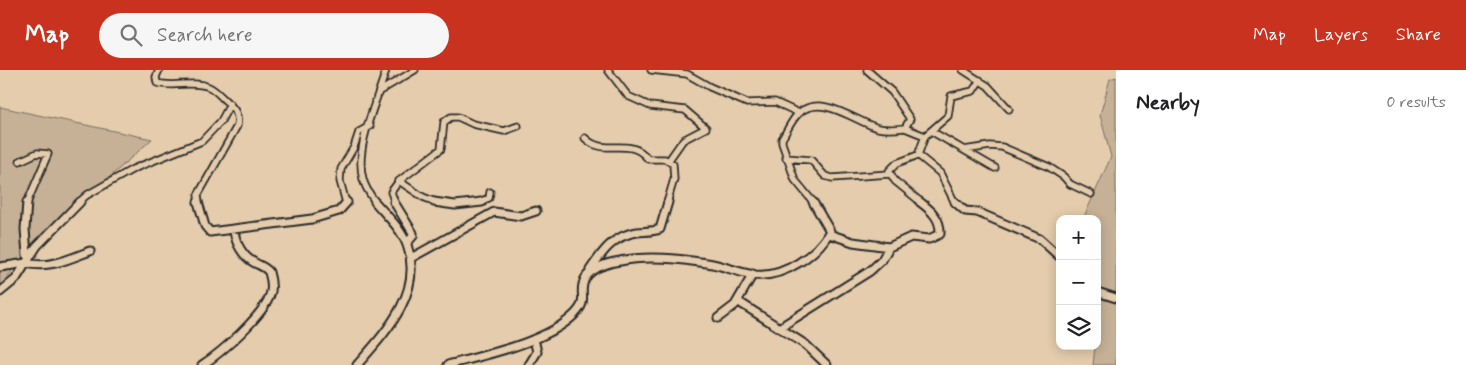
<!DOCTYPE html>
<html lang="en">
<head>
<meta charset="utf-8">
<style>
  body { margin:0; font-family:Mynerve,sans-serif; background:#f6f6f6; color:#202124 }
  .controls { position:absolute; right:15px; bottom:15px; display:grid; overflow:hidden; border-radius:10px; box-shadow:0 2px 12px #0003 }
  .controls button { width:45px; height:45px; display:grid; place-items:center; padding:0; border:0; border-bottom:1px solid #e0e0e0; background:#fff; color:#202124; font:25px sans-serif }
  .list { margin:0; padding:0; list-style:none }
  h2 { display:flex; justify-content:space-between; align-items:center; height:65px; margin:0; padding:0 20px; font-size:21px }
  h2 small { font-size:16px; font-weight:400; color:#757577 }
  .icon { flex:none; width:28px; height:28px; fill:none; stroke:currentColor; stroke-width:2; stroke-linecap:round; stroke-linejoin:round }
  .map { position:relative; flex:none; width:1116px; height:295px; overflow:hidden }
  header { display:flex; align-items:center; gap:30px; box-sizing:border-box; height:70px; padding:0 25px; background:#c8321e; color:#fff }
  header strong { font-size:24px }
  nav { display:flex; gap:28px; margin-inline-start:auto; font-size:18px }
  .search { width:350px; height:45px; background:#f6f6f6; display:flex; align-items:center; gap:12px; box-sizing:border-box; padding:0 18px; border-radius:28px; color:#757577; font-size:19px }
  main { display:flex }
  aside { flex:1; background:#fff }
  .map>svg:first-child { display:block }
</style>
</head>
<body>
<header>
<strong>Map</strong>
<div class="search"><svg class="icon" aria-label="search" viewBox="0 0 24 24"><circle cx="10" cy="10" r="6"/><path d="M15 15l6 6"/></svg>Search here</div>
<nav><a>Map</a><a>Layers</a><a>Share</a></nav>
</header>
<main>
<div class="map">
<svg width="1116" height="295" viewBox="0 0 1116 295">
  <rect width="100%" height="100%" fill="#e4ccac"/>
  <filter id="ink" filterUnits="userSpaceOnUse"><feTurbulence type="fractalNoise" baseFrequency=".02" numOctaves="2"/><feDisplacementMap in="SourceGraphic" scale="10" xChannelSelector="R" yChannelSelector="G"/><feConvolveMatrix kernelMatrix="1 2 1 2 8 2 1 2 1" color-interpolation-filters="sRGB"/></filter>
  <g filter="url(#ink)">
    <path fill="#c6b197" stroke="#786e61" d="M1116 7V295H1093L1095 276H1097V149H1083L1111 87 1100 45 1110 9Z
      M0 37 152 69 30 179 0 216Z"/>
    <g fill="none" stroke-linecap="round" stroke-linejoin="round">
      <defs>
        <path id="minor-far1" d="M159 0 156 7 157 13C174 18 193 10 209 17 216 20 221 27 227 32 235 39 239 45 237 56L198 125 199 133
          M608 0 628 26 650 36 685 40 706 58 683 70 669 90
          M651 0 687 4 710 17 747 33 775 32 799 43
          M963 0 988 16 1009 39
          M380 21 415 0
          M905 58 925 66
          M931 61 995 98
          M585 68C605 88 629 65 648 89H665L673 94 674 109 667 133
          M964 80 990 76 1002 77 1049 97 1064 107 1070 114 1091 124
          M918 85 940 103 955 133
          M918 85 925 66 948 46 951 26 973 21 980 10
          M918 85 897 93 889 101 895 111 922 133
          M786 88 811 90 825 106 832 108 889 104
          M20 91 37 83 48 84 27 133
          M399 111 423 127 438 133
          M78 133 87 125 133 99 202 71 221 51 230 34
          M346 133 340 111 341 99 354 77 359 62 370 56
          M376 133C371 126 365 118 363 109 354 78 377 31 386 0
          M395 133 391 122 399 111 441 79 444 52 451 47H458L473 54 504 61 518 56
          M476 133 489 128 490 122
          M814 133 795 110 782 73V69C787 61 792 49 799 43 822 23 856 52 878 58 888 60 896 59 905 58L910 49 892 22 867 0"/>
        <path id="minor" d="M27 132 25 159 27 185 30 186
          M80 132 37 176 26 193C49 199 69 189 90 181
          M198 132 205 156 210 162 312 149 339 141 347 132
          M394 132 413 163V166L407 173
          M434 132 455 135 482 132
          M955 132 965 141 977 142 1040 169 1060 187
          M829 164 853 172 889 177 911 167 929 169 940 164C941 149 931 140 920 132
          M411 188 494 142 521 146 536 141
          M0 197 26 193
          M590 200C602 182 614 165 637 162 645 161 652 162 660 159L668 132
          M0 222 16 209 26 193
          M1097 222 1116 228
          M739 232 806 275 827 295
          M718 248 735 235 753 204
          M779 258 870 201 882 190 889 177
          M202 295C221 283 263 246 270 225 273 218 271 209 269 202 265 197 261 196 255 193 243 187 236 174 234 161
          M357 295C386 262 424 222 407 175 401 158 386 145 375 132
          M448 295C485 285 547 272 574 245 588 231 580 227 583 214 586 199 607 193 620 191 648 185 679 189 707 193 723 195 738 203 755 205 783 208 817 185 830 161L813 132
          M529 295 537 282 534 269"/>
      </defs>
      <use href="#minor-far1" stroke="#2b2b2b" stroke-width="9"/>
      <use href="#minor" stroke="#2b2b2b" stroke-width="11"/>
      <use href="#minor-far1" stroke="#e4ccac" stroke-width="5.5"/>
      <use href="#minor" stroke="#e4ccac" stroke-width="7"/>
    </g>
  </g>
</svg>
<div class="controls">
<button>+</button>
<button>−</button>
<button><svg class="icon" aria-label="layers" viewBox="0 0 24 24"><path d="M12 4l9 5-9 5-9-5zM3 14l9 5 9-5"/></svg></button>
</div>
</div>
<aside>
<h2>Nearby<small>0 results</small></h2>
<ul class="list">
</ul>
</aside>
</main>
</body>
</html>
